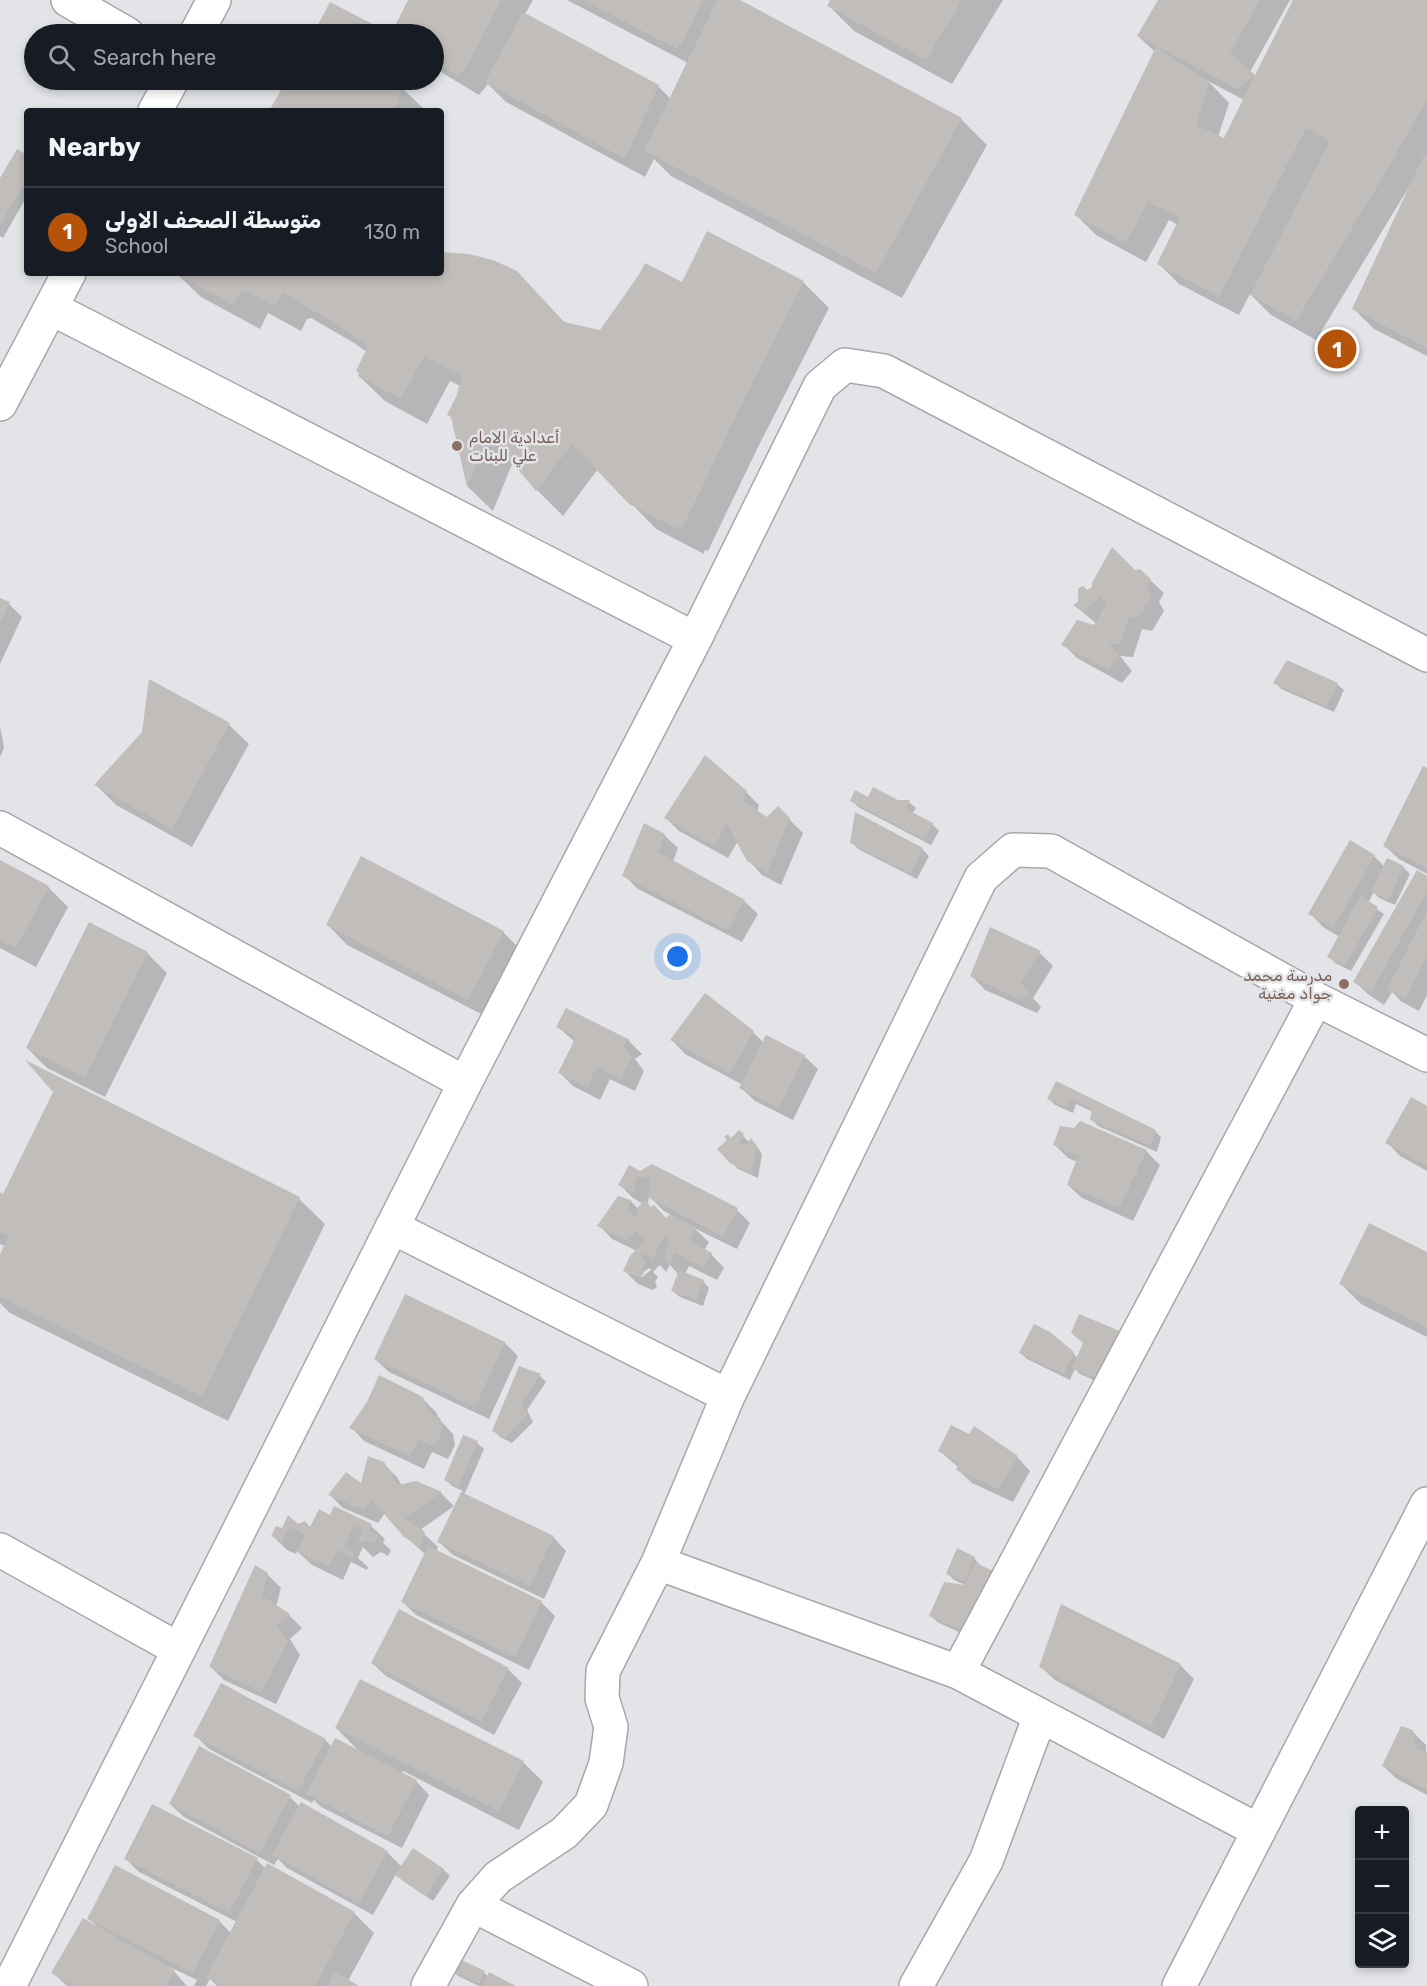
<!DOCTYPE html>
<html lang="en">
<head>
<meta charset="utf-8">
<style>
  body { margin:0; font-family:Rubik,"Noto Sans Arabic",sans-serif; background:#20242c; color:#f1f3f6 }
  .controls { position:absolute; right:18px; bottom:18px; display:grid; overflow:hidden; border-radius:6px; box-shadow:0 3px 9px #0003 }
  .controls button { width:54px; height:54px; display:grid; place-items:center; padding:0; border:0; border-bottom:2px solid #363941; background:#171b24; color:#f1f3f6; font:30px sans-serif }
  .you { position:absolute; left:678px; top:957px; width:21px; height:21px; margin:-15px; border:4px solid #fff; border-radius:50%; background:#1a73e8; box-shadow:0 0 0 9px #1a73e833 }
  .badge { display:grid; place-items:center; width:39px; height:39px; border-radius:50%; background:#b45309; color:#fff; font-size:20px; font-weight:700 }
  .pin { position:absolute; translate:-50% -50%; border:3px solid #fff; box-shadow:0 2px 6px #0006 }
  .list { margin:0; padding:0; list-style:none }
  h2 { display:flex; justify-content:space-between; align-items:center; height:78px; margin:0; padding:0 24px; font-size:26px }
  h2 small { font-size:20px; font-weight:400; color:#9ea1a6 }
  .list li { display:grid; grid-template-columns:39px 1fr auto; gap:18px; align-items:center; box-sizing:border-box; height:90px; padding:0 24px; border-top:2px solid #363941 }
  .list b { display:block; font-size:22px; white-space:nowrap }
  .list p { margin:0; font-size:20px; white-space:nowrap; color:#9ea1a6 }
  .list em { font-size:20px; font-style:normal; color:#9ea1a6 }
  .icon { flex:none; width:33px; height:33px; fill:none; stroke:currentColor; stroke-width:2; stroke-linecap:round; stroke-linejoin:round }
  .map { position:relative; flex:none; width:1427px; height:1986px; overflow:hidden }
  .search { position:absolute; background:#171b24; box-shadow:0 3px 9px #0003; left:24px; top:24px; width:420px; height:66px; display:flex; align-items:center; gap:15px; box-sizing:border-box; padding:0 21px; border-radius:33px; color:#9ea1a6; font-size:22px }
  .panel { position:absolute; background:#171b24; box-shadow:0 3px 9px #0003; left:24px; top:108px; width:420px; height:168px; border-radius:6px }
  .map>svg:first-child { display:block }
</style>
</head>
<body>
<div class="map">
<svg width="1427" height="1986" viewBox="0 0 1427 1986">
  <rect width="100%" height="100%" fill="#e2e4e7"/>
  <path fill="#0003" fill-rule="evenodd" d="M410 0H533L525 14 658 86 671 99 688 63 567 0H737L961 119 987 145 902 298 671 176 654 159 645 177 506 102 488 84 479 95 434 68V34H393Z
    M832 0H1003L952 84 854 31 829 6Z
    M1160 0H1290L1250 72 1256 77 1295 0H1427V356L1374 329 1354 309 1410 188 1409 187 1316 340 1271 315 1250 294 1239 315 1179 284 1159 264 1178 225 1169 220 1146 262 1096 235 1076 215 1155 52 1138 36ZM1208 81 1244 100 1225 140 1218 137 1229 103Z
    M331 4 379 29 384 34H314Z
    M288 80H405L401 87 426 111H270Z
    M27 157V196L3 238 0 236V181Z
    M441 170 444 177 441 192Z
    M441 253 516 272 566 324 601 332 683 284 803 282 829 308 759 445 708 551 705 550 704 554 656 529 598 469 563 516 537 490 513 462 493 511 468 487 453 418 460 386 450 381 427 424 385 401 359 376 367 352 354 343 311 318 307 319 301 331 268 313 260 329 201 297 176 273H441Z
    M1135 572 1150 580 1164 593 1159 602 1164 611 1152 631 1142 629 1133 657 1120 656 1132 671 1122 683 1077 658 1063 644 1095 627 1097 624 1075 606 1087 592Z
    M0 599 9 604 22 617 0 664Z
    M1275 682 1337 684 1344 690 1334 712 1281 689Z
    M229 725 249 744 192 847 116 805 96 785Z
    M0 726 4 748 0 757Z
    M1427 770V874L1399 859 1385 846Z
    M746 792 759 805 757 812 767 819 778 808 803 833 781 885 762 875 748 860 738 841 728 858 679 831 666 818Z
    M868 799 909 802 916 808 912 814 933 825 939 831 931 845 858 807 852 800Z
    M664 835 678 848 673 862 744 901 758 914 742 942 638 889 624 875Z
    M852 842 922 849 929 856 917 879 858 849Z
    M1374 856 1385 867 1388 860 1403 867 1410 874 1395 905 1379 898 1374 892 1368 903 1384 914 1351 971 1335 963 1329 956 1340 937 1323 927 1310 913Z
    M0 862 48 887 68 907 36 967 0 948Z
    M1427 878V995L1419 1011 1402 1002 1392 992 1384 1005 1369 995 1355 982Z
    M328 925 503 932 523 952 489 1018 347 945Z
    M990 929 1040 953 1053 966 1033 998 1041 1007 1037 1013 985 990 972 976Z
    M147 953 167 973 105 1097 47 1068 27 1048Z
    M558 1027 629 1041 642 1054 635 1059 644 1071 635 1091 610 1079 600 1100 573 1086 560 1073 575 1042Z
    M753 1032 764 1043 804 1056 818 1069 793 1120 755 1101 741 1088 743 1085 685 1054 672 1040Z
    M31 1065 299 1199 325 1224 228 1421 10 1313 0 1303V1256L5 1246 0 1244V1194L3 1196 54 1092Z
    M1057 1083 1155 1131 1161 1137 1157 1152 1098 1126 1092 1119 1093 1112 1076 1104 1073 1113 1055 1105 1049 1099Z
    M1427 1108V1171L1400 1156 1387 1142Z
    M1081 1123 1146 1151 1160 1165 1133 1221 1082 1198 1068 1185 1077 1162 1068 1158 1054 1144Z
    M739 1132 750 1143 752 1140 762 1154 758 1178 738 1169 719 1149Z
    M629 1167 737 1210 750 1223 737 1249 694 1228 709 1242 704 1251 711 1254 724 1268 717 1280 689 1266 685 1274 703 1281 709 1288 703 1306 680 1297 673 1291 679 1275 670 1265 666 1272 660 1265 653 1272 658 1277 655 1282 657 1287 653 1290 638 1284 625 1271 637 1251 612 1239 599 1225 618 1198 631 1201 638 1209 643 1204 633 1198 620 1185ZM649 1196 664 1211 671 1215 666 1220 648 1205ZM649 1268 651 1270 641 1278V1274Z
    M1427 1254V1337L1361 1304 1341 1284Z
    M406 1296 505 1343 518 1356 489 1419 389 1372 375 1359Z
    M1080 1316 1108 1386 1080 1374 1075 1369 1070 1380 1027 1359 1021 1353H1073L1078 1359 1084 1343Z
    M520 1368 540 1376 546 1382 527 1410 533 1422 512 1443 500 1437 494 1430Z
    M422 1398 436 1412 439 1419 453 1434 455 1445 448 1459 432 1452 424 1469 364 1441 351 1427Z
    M477 1443 484 1449 464 1495 553 1537 566 1551 544 1599 453 1555 439 1542 463 1491 452 1486 446 1480Z
    M940 1451 1017 1457 1030 1471 1013 1502 972 1483 958 1470 959 1468Z
    M383 1463 397 1477 402 1486 416 1482 441 1493 454 1506 420 1530 438 1547 436 1552 541 1602 555 1616 529 1670 416 1615 403 1602 425 1554 405 1536 385 1513 378 1523 343 1508 330 1495 362 1486Z
    M288 1517 298 1526 311 1529 331 1517 371 1526 385 1539 383 1543 391 1550 388 1556 381 1552 373 1557 363 1547 358 1558 368 1567 367 1570 351 1562 343 1580 312 1565 297 1551 296 1554 287 1550 273 1536 283 1530Z
    M974 1558 980 1565 974 1639 937 1622 931 1615 965 1585 954 1580 948 1574Z
    M267 1574 281 1588 276 1607 289 1615 302 1628 290 1639 300 1655 276 1704 224 1680 210 1666Z
    M372 1663 508 1669 522 1683 494 1735 386 1676Z
    M1180 1665 1194 1679 1164 1739 1055 1680 1041 1667Z
    M336 1728 523 1762 543 1782 519 1830 403 1771 401 1774 416 1781 429 1795 402 1848 321 1807 314 1800 312 1803 209 1749 195 1735 325 1740 332 1747 360 1752Z
    M1412 1731 1426 1745 1427 1795 1397 1779 1383 1766Z
    M290 1797 300 1807 387 1852 402 1867 413 1850 444 1870 450 1876 433 1901 403 1881 396 1874 373 1915 287 1868 278 1859 274 1865 184 1817 170 1804Z
    M253 1856 266 1869 354 1913 374 1933 348 1981 356 1986H217L210 1979 206 1986H194L197 1980 170 1967 187 1986H67L53 1973 98 1927 89 1919 219 1921 231 1933 237 1922 139 1872 126 1859Z
    M452 1969 484 1972 488 1977 513 1986H479L458 1976Z"/>
  <path fill="#c1bdbb" d="M408 0H501L464 72 462 71 459 76 434 61V34H391Z
    M583 0H703L681 45 679 44 677 49Z
    M717 0H740L962 118 876 273 644 151Z
    M830 0H962L926 60 827 6Z
    M1158 0H1260L1230 53 1255 75 1293 0H1427V99L1387 170 1296 321 1250 295 1330 141 1306 128 1219 297 1157 264 1180 217 1148 202 1126 243 1074 215 1156 47 1209 82 1196 125 1224 138 1255 75 1238 89 1137 36Z
    M330 2 380 28 379 30 387 34H313Z
    M523 12 659 85 625 159 485 82Z
    M287 80H391L402 86 397 103 389 111H269Z
    M17 149 27 155V179L0 225V178Z
    M1424 155 1427 156V348L1352 309Z
    M707 231 804 281 734 420 683 527 680 526 678 529 629 504 572 444 536 491 489 435 467 487 451 417 447 415 456 397 462 376 424 356 401 399 358 376 359 373 356 371 368 346 326 318 284 293 282 294 275 306 242 289 234 305 175 273H441V252L469 254 493 260 517 271 564 322 600 330 638 276 645 263 682 282Z
    M1112 547 1135 570 1140 569 1151 579 1147 587 1151 597 1138 618 1129 617 1120 644H1109L1120 656 1108 670 1061 645 1077 620 1094 625 1106 604 1100 596 1083 612 1073 605 1078 602V589L1083 586 1087 590 1092 587V583Z
    M0 598 10 602 0 623Z
    M1287 660 1338 683 1327 707 1273 683Z
    M149 679 230 723 172 829 94 785 142 732Z
    M705 755 747 791 743 801 767 817 778 806 790 818 767 873 747 861 727 824 714 846 664 818Z
    M1423 766 1427 768V868L1383 846Z
    M873 787 898 800H910L906 809 933 823 925 840 850 801 855 790 868 797Z
    M855 812 923 848 911 874 850 843Z
    M644 823 665 834 658 852 745 900 728 930 622 876Z
    M1350 840 1375 855 1333 928 1308 914Z
    M361 856 504 931 468 1000 326 925Z
    M1387 858 1404 866 1388 900 1371 892Z
    M0 860 49 886 16 948 0 940Z
    M1417 870 1427 876V892L1371 992 1353 982Z
    M1360 896 1378 907 1345 966 1327 957Z
    M1427 911V956L1405 999 1387 989Z
    M89 922 148 952 85 1078 26 1048Z
    M990 927 1041 951 1020 983 1029 992 1023 1001 970 976Z
    M705 993 754 1031 730 1073 670 1040Z
    M566 1008 630 1040 623 1045 632 1056 621 1079 597 1066 587 1087 558 1073 576 1037 556 1027Z
    M766 1035 805 1055 779 1108 739 1088Z
    M25 1060 300 1197 202 1397 0 1297V1254L9 1236 0 1232V1192L3 1194 53 1092Z
    M1056 1081 1156 1130 1151 1146 1090 1120 1092 1109 1069 1098 1067 1108 1047 1099Z
    M1411 1097 1427 1106V1166L1385 1143Z
    M1080 1121 1147 1150 1119 1208 1067 1185 1078 1156 1053 1145 1060 1126 1074 1128Z
    M739 1130 744 1134 739 1142 746 1146 751 1138 757 1146 751 1173 730 1163 717 1149 727 1140 724 1137 728 1134 731 1138Z
    M652 1164 738 1208 723 1237 648 1197 650 1179 636 1177 634 1194 618 1185 629 1165 640 1171Z
    M618 1196 631 1200 628 1209 634 1217 639 1214 636 1209 645 1200 651 1207 654 1205 666 1218 670 1214 696 1227 689 1241 712 1253 704 1268 675 1253 669 1266 664 1258 669 1238 665 1235 652 1260 645 1253 641 1258 646 1263 642 1268 644 1274 639 1277 623 1271 630 1256 644 1241 636 1231 626 1240 597 1226Z
    M1369 1223 1427 1252V1328L1339 1284Z
    M679 1270 704 1280 696 1300 671 1291Z
    M405 1294 505 1342 475 1407 374 1359Z
    M1079 1314 1122 1332 1102 1381 1072 1368 1083 1343 1071 1333Z
    M1034 1324 1050 1332 1074 1352 1064 1374 1019 1353Z
    M519 1366 541 1374 522 1402 527 1415 505 1438 492 1431Z
    M379 1375 423 1397 429 1413 440 1418 443 1431 434 1446 419 1440 410 1456 349 1428 367 1402Z
    M951 1425 969 1434 974 1426 1018 1456 999 1489 956 1470 959 1463 938 1451Z
    M463 1435 478 1441 458 1487 444 1480Z
    M368 1456 384 1462 398 1485 416 1481 442 1492 405 1518 425 1532 420 1547 404 1537 372 1500 364 1510 328 1495 346 1472 361 1483Z
    M461 1492 554 1536 530 1586 437 1542Z
    M334 1506 372 1524 369 1531 378 1535 375 1543 367 1540 358 1544 362 1531 354 1525 344 1547 355 1552 353 1557 337 1550 329 1567 297 1552 305 1535 289 1527 282 1542 271 1536 276 1526 282 1528 288 1515 298 1524 305 1521 310 1527 319 1509 330 1515Z
    M428 1546 542 1601 515 1657 401 1602Z
    M957 1548 975 1557 964 1582 946 1574Z
    M976 1563 995 1572 968 1633 929 1616 944 1582 965 1585Z
    M255 1565 268 1573 262 1596 290 1614 277 1625 288 1641 262 1692 209 1667Z
    M1061 1604 1181 1664 1151 1727 1039 1667Z
    M399 1609 509 1668 481 1722 371 1663Z
    M360 1679 524 1761 499 1811 335 1728Z
    M221 1683 326 1739 298 1791 193 1736Z
    M1401 1726 1413 1730 1415 1747 1427 1753V1790L1382 1766Z
    M335 1738 417 1780 388 1836 306 1794Z
    M199 1746 291 1795 260 1853 169 1804Z
    M301 1802 388 1851 359 1903 272 1855Z
    M152 1804 258 1858 229 1913 124 1859Z
    M413 1848 444 1869 426 1896 395 1875Z
    M267 1863 355 1912 315 1986H223L206 1977Z
    M115 1865 220 1920 193 1973 87 1919Z
    M83 1918 175 1970 166 1986H74L51 1973Z
    M455 1957 485 1971 479 1984 450 1969Z
    M335 1972 359 1986H327Z
    M489 1972 516 1986H482Z"/>
  <g fill="none" stroke-linecap="round" stroke-linejoin="round">
    <defs>
      <path id="minor" d="M68 0 127 34
        M196 34 214 0
        M155 111 172 80
        M51 308 695 639
        M0 404 69 273
        M0 828 465 1083
        M392 1227 728 1396
        M0 1550 178 1649
        M658 1563 958 1672 1259 1831
        M958 1672 1316 999
        M473 1905 631 1986
        M9 1986 465 1083 695 639 820 386 845 365 884 371 1427 655
        M428 1986 473 1905 498 1877 564 1833 591 1805 606 1763 611 1727 602 1698 603 1671 658 1563 728 1396 981 878 1013 850 1051 851 1316 999 1427 1055
        M916 1986 986 1861 1040 1716
        M1179 1986 1427 1504"/>
    </defs>
    <use href="#minor" stroke="#a6a7ab" stroke-width="36"/>
    <use href="#minor" stroke="#fff" stroke-width="33"/>
  </g>
  <g fill="#8d6e63" stroke="#e2e4e7" stroke-width="2">
    <circle cx="457" cy="446" r="6"/>
    <circle cx="1344" cy="984" r="6"/>
  </g>
  <g text-anchor="middle" stroke-width="5" stroke-linejoin="round" paint-order="stroke">
    <g font-size="16" fill="#785e54" stroke="#e2e4e7" text-anchor="start">
      <text x="469" y="443">أعدادية الامام<tspan x="469" dy="18">علي للبنات</tspan></text>
      <text x="1332" y="981" text-anchor="end">مدرسة محمد<tspan x="1332" dy="18">جواد مغنية</tspan></text>
    </g>
  </g>
</svg>
<div class="controls">
<button>+</button>
<button>−</button>
<button><svg class="icon" aria-label="layers" viewBox="0 0 24 24"><path d="M12 4l9 5-9 5-9-5zM3 14l9 5 9-5"/></svg></button>
</div>
<div class="you"></div>
<div class="pin badge" style="left:1337px;top:349px">1</div>
<div class="search"><svg class="icon" aria-label="search" viewBox="0 0 24 24"><circle cx="10" cy="10" r="6"/><path d="M15 15l6 6"/></svg>Search here</div>
<section class="panel">
<h2>Nearby<small></small></h2>
<ul class="list">
<li><span class="badge">1</span><div><b>متوسطة الصحف الاولى</b><p>School</p></div><em>130 m</em></li>
</ul>
</section>
</div>
</body>
</html>
